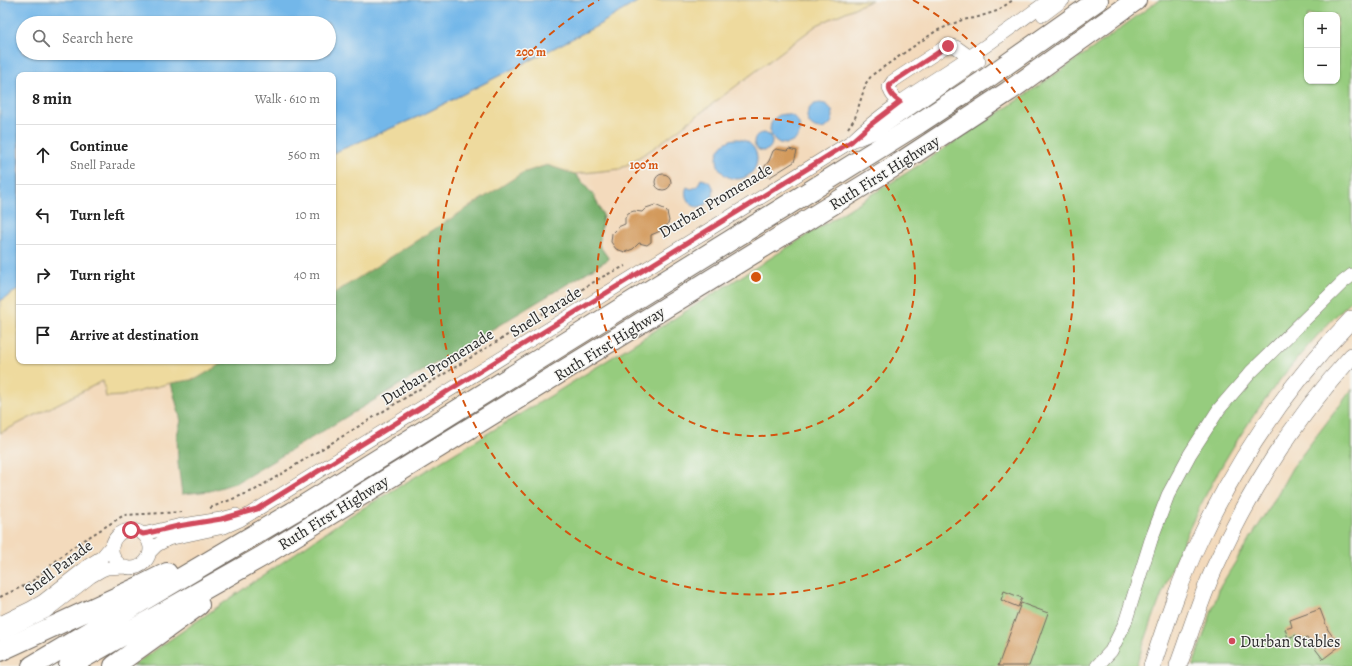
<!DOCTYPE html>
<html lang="en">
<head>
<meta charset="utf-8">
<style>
  body { margin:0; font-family:Alegreya,serif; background:#f6f6f6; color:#222 }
  .controls { position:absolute; right:12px; top:12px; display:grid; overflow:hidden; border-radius:8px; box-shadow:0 1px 3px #0004 }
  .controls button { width:36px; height:36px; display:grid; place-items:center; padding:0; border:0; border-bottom:1px solid #e0e0e0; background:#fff; color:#222; font:20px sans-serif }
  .stop { position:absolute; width:12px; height:12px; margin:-9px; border:3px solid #d1495b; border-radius:50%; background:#fff }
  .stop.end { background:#d1495b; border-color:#fff; box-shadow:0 1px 4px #0008 }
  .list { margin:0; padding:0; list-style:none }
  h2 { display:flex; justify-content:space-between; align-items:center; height:52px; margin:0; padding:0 16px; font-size:17px }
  h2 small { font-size:13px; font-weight:400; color:#767676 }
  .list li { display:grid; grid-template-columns:26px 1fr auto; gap:12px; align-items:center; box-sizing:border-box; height:60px; padding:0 16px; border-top:1px solid #e0e0e0 }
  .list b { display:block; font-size:15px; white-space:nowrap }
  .list p { margin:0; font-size:13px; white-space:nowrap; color:#767676 }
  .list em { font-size:13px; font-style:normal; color:#767676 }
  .icon { flex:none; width:22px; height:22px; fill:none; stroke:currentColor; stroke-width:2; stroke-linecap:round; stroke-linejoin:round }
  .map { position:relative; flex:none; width:1352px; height:666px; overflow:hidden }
  .search { position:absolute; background:#fff; box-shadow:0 1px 3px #0004; left:16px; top:16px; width:320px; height:44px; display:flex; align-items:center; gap:10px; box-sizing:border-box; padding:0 14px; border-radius:22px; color:#767676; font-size:15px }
  .panel { position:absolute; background:#fff; box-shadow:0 1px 3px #0004; left:16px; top:72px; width:320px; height:292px; border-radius:8px }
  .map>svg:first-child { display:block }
</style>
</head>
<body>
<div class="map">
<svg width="1352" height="666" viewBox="0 0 1352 666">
  <rect width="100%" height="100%" fill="#f6f6f2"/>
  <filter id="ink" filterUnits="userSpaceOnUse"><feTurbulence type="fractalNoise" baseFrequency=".025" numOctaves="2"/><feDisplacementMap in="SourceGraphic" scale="8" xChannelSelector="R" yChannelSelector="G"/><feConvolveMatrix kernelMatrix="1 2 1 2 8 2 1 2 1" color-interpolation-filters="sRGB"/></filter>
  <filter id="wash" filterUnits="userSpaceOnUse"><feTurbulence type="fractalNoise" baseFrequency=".012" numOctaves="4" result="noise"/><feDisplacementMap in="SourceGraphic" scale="16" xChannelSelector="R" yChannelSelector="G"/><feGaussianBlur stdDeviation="0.9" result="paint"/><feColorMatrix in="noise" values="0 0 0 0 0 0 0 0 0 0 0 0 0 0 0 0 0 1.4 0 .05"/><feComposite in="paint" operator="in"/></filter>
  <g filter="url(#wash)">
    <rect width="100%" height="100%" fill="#f3dabc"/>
    <path fill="#96cc7e" stroke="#607c54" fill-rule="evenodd" d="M1159 0H1352V300C1279 370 1221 454 1181 547 1164 586 1150 626 1136 666H132L345 519 552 395 908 172 996 115 1092 49ZM1307 15H1337V81H1307Z
      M1352 389V666H1193L1220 587 1241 553 1268 511 1292 468Z"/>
    <path fill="#78b06d" stroke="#526e4c" d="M547 165 575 174 594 196 603 215 599 245 609 259 238 482 210 491 182 494 178 463 177 435 181 421 171 383 196 379 226 361H333V294L522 173Z"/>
    <path fill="#eeda9e" stroke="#8c8264" d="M640 0H872L817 25 654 148 620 169 575 174 547 165 522 173 333 294V153L422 115 597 26Z
      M19 289V361H226L196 379 171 383 122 396 106 397 103 381 0 433V301Z"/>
    <path fill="#73b7e9" stroke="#4f718a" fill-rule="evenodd" d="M0 0H640L597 26 422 115 333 153V75H19V289L0 301ZM23 23H329V53H23Z
      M807 116a13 13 0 1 1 26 0a13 13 0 1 1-26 0Z
      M770 129a15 15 0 1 1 30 0a15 15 0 1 1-30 0Z
      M754 142a9 9 0 1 1 18 0a9 9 0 1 1-18 0Z
      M717 159a20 20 0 1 1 40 0a20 20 0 1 1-40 0Z
      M701 179C731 185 700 223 687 199 685 195 685 191 687 187L691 189 697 187Z"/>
    <g id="blocks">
      <path fill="#d39a5b" d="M776 149 787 151 789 149 797 151 794 162 770 177 763 176 765 166 769 161 773 151Z
        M655 182a8 8 0 1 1 16 0a8 8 0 1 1-16 0Z
        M655 205 664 209 667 212 669 221 665 229 651 235V242L647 245 639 243 633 249 625 252 616 249 611 242 612 233 618 227 625 224V218L628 213 634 211 642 212 646 208Z
        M1004 591 1022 598 1018 607 1001 600Z
        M1021 603 1048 613 1029 666H998Z
        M1320 609 1328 630 1340 646 1323 659 1307 638 1298 641 1296 635 1288 638 1285 629 1292 627 1290 620Z"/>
    </g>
  </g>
  <g filter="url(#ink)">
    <use href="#blocks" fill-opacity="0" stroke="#71685e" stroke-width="1"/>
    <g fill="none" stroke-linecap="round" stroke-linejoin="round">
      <defs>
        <path id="minor" d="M1043 15 1063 0
          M907 107C899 102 891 97 889 87L893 81 948 45 956 47 970 57
          M858 139 876 132 979 61
          M112 549a19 19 0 1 1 38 0a19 19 0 1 1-38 0Z
          M143 534 177 526 221 519 236 515
          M151 551 157 545 168 539 224 527 240 520 852 141C887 107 929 84 969 57 997 39 1023 19 1049 0
          M0 623 31 608 43 601 89 565 102 557 113 544
          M0 634 45 612 90 577 102 570 107 568 124 567
          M1097 666 1111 651 1125 623 1151 540 1168 495 1190 454 1219 409 1251 372 1343 282 1352 275"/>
        <path id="major" d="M1152 666C1166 624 1180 581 1199 541 1237 460 1290 383 1352 319
          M1178 666C1190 634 1200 600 1214 569 1249 492 1294 419 1352 356"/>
        <path id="highway" d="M0 651 141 586 167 573
          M32 666 293 512 918 124 983 81 1098 0
          M69 666 261 557 895 166 1009 91 1136 0
          M114 666 199 605"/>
      </defs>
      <use href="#minor" stroke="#71685e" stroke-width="14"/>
      <use href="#major" stroke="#71685e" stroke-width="18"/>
      <use href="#highway" stroke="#71685e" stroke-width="22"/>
      <path stroke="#71685e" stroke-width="2" stroke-dasharray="3 3" stroke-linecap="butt" d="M848 128 855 118 866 83 872 75 936 31 962 20 975 18 997 11 1013 0
        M210 508 255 490 602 277 625 266
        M0 597 30 583 70 549 124 515 184 512"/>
      <use href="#minor" stroke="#fff" stroke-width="13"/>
      <use href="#major" stroke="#fff" stroke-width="17"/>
      <use href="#highway" stroke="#fff" stroke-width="20"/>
    </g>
  </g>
  <g fill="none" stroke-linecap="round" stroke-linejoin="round" filter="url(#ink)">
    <path stroke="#d1495b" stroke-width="5" d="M131 530 137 531 143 534 148 533 178 526 221 519 257 509 852 141 870 125 900 102C894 98 887 92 890 84L948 46"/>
  </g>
  <g fill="none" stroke="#d5540f" stroke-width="2" stroke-dasharray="7 5">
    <circle cx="756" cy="277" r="159"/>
    <path d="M913 0A318 318 0 1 1 599 0"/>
  </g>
  <circle fill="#d1495b" stroke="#f6f6f2" stroke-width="1.5" cx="1232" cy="641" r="4"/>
  <g text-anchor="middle" stroke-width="3" stroke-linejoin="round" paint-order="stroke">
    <g font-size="16" fill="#2b2b2b" stroke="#f6f6f2">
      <text transform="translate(884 172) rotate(-32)" y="6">Ruth First Highway</text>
      <text transform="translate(715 200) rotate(-31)" y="6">Durban Promenade</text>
      <text transform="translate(545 311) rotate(-32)" y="6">Snell Parade</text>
      <text transform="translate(609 343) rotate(-32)" y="6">Ruth First Highway</text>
      <text transform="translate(437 366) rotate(-32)" y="6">Durban Promenade</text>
      <text transform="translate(333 512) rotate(-32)" y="6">Ruth First Highway</text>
      <text transform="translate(58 567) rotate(-37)" y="6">Snell Parade</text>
    </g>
    <g font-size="16" fill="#2b2b2b" stroke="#f6f6f2" text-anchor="start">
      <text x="1240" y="647">Durban Stables</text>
    </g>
  </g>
  <circle cx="756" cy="277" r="6" fill="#d5540f" stroke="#f6f6f2" stroke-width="2"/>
  <g font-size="12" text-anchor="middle" font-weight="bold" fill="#d5540f" stroke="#f6f6f2" stroke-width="3" stroke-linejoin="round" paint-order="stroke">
    <text x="531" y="56">200 m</text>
    <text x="644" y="169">100 m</text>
  </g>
</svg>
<div class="controls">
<button>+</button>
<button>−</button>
</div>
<div class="stop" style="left:131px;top:530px"></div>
<div class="stop end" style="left:948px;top:46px"></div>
<div class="search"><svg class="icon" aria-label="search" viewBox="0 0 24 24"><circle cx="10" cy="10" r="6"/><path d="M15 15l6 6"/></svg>Search here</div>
<section class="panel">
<h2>8 min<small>Walk · 610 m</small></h2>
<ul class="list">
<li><svg class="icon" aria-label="ahead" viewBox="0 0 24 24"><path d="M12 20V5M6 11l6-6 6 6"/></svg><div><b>Continue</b><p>Snell Parade</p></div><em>560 m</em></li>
<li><svg class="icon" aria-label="left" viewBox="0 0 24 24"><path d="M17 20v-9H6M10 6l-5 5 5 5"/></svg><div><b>Turn left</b></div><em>10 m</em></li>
<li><svg class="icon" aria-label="right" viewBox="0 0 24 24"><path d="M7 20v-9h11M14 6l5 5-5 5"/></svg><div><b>Turn right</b></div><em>40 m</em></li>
<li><svg class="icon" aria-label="arrive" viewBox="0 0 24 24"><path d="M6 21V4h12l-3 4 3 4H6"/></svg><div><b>Arrive at destination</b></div></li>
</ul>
</section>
</div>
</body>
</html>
